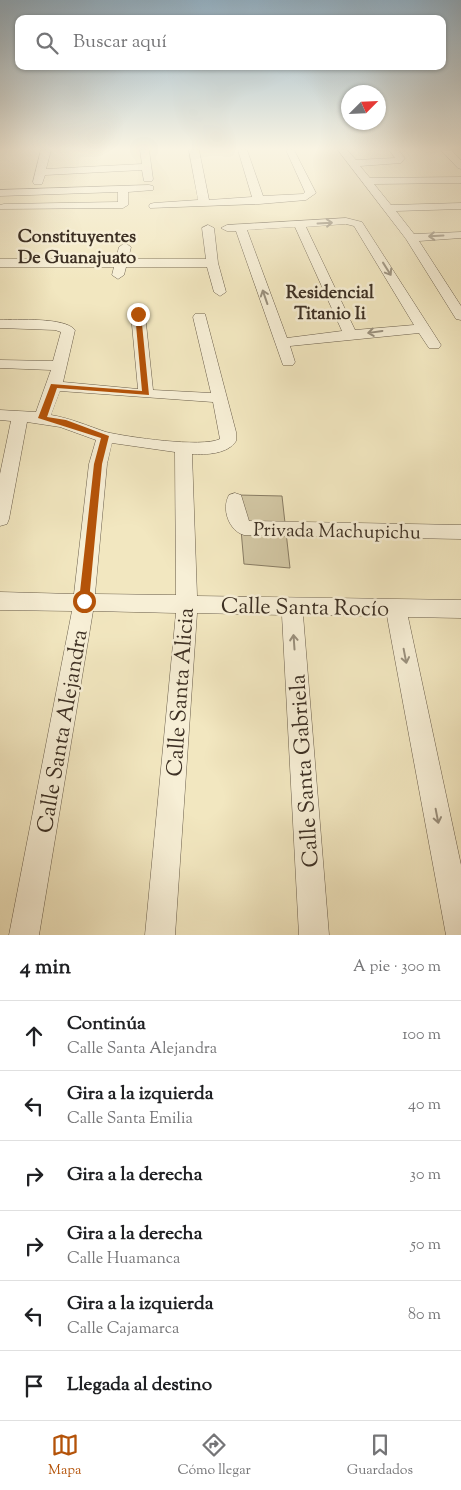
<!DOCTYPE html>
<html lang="es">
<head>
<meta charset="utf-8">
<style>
  body { margin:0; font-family:"Sorts Mill Goudy",serif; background:#f6f6f6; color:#202124 }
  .compass { position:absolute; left:341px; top:85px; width:45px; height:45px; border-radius:50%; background:#fff; box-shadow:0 1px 4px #0004; rotate:66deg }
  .stop { position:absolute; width:15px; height:15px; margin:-11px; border:4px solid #b45309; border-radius:50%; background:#fff }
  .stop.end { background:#b45309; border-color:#fff; box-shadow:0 1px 5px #0008 }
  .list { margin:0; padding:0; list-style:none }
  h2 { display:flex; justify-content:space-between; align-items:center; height:65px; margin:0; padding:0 20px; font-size:21px }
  h2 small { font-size:16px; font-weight:400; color:#757577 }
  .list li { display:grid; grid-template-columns:32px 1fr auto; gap:15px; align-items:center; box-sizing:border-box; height:70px; padding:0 20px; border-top:1px solid #e0e0e0 }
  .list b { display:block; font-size:19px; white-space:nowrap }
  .list p { margin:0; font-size:16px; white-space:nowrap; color:#757577 }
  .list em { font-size:16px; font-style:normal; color:#757577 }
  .icon { flex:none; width:28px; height:28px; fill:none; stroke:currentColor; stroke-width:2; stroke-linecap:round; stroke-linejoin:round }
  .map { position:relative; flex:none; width:461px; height:935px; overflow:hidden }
  .search { position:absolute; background:#fff; box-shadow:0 1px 4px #0004; left:15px; right:15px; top:15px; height:55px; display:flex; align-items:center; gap:12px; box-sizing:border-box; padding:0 18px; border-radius:10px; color:#757577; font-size:19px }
  .sheet { height:485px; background:#fff }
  nav { display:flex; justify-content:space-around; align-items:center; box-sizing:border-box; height:70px; border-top:1px solid #e0e0e0; background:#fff; font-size:14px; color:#757577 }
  nav a { display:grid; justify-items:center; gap:2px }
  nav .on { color:#b45309 }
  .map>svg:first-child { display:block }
</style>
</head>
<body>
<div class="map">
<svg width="461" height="935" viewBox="0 0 461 935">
  <rect width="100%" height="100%" fill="#f2e7c0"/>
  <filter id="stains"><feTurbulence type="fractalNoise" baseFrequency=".004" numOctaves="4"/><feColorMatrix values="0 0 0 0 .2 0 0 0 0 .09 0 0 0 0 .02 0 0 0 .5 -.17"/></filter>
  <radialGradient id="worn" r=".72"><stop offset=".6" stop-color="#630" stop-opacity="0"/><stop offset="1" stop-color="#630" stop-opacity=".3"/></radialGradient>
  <path fill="#d3c8a5" stroke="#887c64" d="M238 495 282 496 290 568 244 564Z"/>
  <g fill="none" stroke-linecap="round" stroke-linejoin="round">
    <defs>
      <path id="minor" d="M41 150H51L46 169 142 164 140 150H149L153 179 152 181H144L142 170 45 175 42 184H34L33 182Z
        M189 150H199L209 200 252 197 238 150H247L263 196 303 194 305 192 286 150H294L316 193 306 200 259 204 150 208 149 206 150 204 154 203 198 200Z
        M338 150H347L356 160 395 158 389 150H398L405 158 401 163 360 166 370 178 461 177V183L374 184 391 205 461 203V209L396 211 414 234 461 232V238L419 241 461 306V320L456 319 406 239Z
        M441 150H451L461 160V169L458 168Z
        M149 185 153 186V190L128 192V205L123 208 0 209V205L4 204 118 202V192L0 196V190Z
        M346 218 362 222 441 345 439 348H429L419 333 290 346 295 362 293 365H283L236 231H227L221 228 227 225ZM346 224 354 226 414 325 355 330 306 227ZM295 227 342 331 287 338 247 230Z
        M208 225 214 228 218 263 226 292 220 296 214 292 207 267H126L124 275 118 279 112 275 114 267H0V259H116L119 247 125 243 131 247 128 259H206L202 228Z
        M138 310 145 314 153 390 211 393 193 317 195 314H205L236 432V441C228 454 206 455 192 454L197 596 461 600V618L408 617 461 865V935H446L387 616 303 615 329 935H299L282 615 197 613 175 935H145L176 613 93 611 39 935H9L72 611 0 610V592L74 594 89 464 96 440 60 427 27 422 9 519 7 524 0 526V474L11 421 0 420V410L36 412 51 370 0 368V360L53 361 61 332 55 330 0 328V320C17 320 65 317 75 330L63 382 138 389 131 314ZM60 391 213 402 220 439C202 448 127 437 106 432 88 426 70 418 51 415ZM112 443 175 452 176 595 95 594 107 464Z
        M235 493 241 495 249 521 461 525V539L244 535C229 531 221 509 229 495Z"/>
    </defs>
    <use href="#minor" stroke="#6a5e4b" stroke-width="1"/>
    <use href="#minor" fill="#f7efd6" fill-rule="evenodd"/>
  </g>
  <defs><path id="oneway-shaft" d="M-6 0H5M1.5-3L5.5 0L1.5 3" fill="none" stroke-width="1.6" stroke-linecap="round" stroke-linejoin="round" transform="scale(1.25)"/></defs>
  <g stroke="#9a907d">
    <use href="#oneway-shaft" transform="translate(325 223) rotate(-3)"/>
    <use href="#oneway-shaft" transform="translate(436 236) rotate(177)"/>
    <use href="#oneway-shaft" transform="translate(387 269) rotate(58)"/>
    <use href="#oneway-shaft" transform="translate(265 297) rotate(-109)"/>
    <use href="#oneway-shaft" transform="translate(375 332) rotate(172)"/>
    <use href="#oneway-shaft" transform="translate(294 642) rotate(-94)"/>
    <use href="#oneway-shaft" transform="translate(405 656) rotate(79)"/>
    <use href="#oneway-shaft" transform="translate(437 816) rotate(79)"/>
  </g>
  <linearGradient id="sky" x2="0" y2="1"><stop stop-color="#93b0c3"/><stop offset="0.53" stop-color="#f9f4e3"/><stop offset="1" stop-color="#f9f4e3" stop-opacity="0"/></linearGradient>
  <rect width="461" height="281" fill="url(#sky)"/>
  <path fill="#b45309" d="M138 312 141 314 149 395 57 388 47 417 66 420 109 436 102 464 89 601 84 605 79 601 94 464 101 438 38 418 51 384 142 391 135 314Z"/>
  <g text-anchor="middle" stroke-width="5" stroke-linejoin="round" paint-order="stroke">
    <g font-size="18" font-weight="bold" fill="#3d3024" stroke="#f7efd6">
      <text x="77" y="242">Constituyentes<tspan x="77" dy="21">De Guanajuato</tspan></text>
      <text x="330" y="298">Residencial<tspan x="330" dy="21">Titanio Ii</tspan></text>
    </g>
    <g font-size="19" fill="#3d3024" stroke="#f7efd6">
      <text transform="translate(337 530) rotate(1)" y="7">Privada Machupichu</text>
    </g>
    <g font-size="22" fill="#3d3024" stroke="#f7efd6">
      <text transform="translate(305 606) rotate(1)" y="8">Calle Santa Rocío</text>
      <text transform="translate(179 692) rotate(-86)" y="8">Calle Santa Alicia</text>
      <text transform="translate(61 731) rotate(-80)" y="8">Calle Santa Alejandra</text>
      <text transform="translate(303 771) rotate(-94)" y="8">Calle Santa Gabriela</text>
    </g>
  </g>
  <rect width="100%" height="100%" filter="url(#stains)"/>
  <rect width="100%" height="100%" fill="url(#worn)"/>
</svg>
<svg class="compass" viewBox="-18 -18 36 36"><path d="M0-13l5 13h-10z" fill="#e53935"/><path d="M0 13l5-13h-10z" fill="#757577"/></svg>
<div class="stop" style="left:84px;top:601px"></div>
<div class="stop end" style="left:138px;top:314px"></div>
<div class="search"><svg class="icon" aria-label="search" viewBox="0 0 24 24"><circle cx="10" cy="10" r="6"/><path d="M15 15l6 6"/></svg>Buscar aquí</div>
</div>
<section class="sheet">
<h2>4 min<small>A pie · 300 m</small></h2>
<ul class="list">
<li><svg class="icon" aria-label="ahead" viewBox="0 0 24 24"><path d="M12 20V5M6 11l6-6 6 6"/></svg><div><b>Continúa</b><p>Calle Santa Alejandra</p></div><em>100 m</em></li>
<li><svg class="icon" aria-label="left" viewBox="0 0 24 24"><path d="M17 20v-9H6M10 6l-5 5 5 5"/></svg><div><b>Gira a la izquierda</b><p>Calle Santa Emilia</p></div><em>40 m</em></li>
<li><svg class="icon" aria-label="right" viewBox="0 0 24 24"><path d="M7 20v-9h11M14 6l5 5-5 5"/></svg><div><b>Gira a la derecha</b></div><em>30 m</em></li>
<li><svg class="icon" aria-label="right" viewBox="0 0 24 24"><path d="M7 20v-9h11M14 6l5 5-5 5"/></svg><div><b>Gira a la derecha</b><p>Calle Huamanca</p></div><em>50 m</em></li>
<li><svg class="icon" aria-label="left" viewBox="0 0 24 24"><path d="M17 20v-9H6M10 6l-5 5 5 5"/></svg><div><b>Gira a la izquierda</b><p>Calle Cajamarca</p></div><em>80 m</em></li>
<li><svg class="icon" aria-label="arrive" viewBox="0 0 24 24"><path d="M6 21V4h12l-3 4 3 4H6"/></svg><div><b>Llegada al destino</b></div></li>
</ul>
</section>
<nav>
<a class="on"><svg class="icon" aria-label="map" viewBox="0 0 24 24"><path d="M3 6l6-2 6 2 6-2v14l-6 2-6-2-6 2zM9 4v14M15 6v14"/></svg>Mapa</a>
<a><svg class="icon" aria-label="directions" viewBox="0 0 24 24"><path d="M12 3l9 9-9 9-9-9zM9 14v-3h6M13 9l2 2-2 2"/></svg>Cómo llegar</a>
<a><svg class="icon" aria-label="saved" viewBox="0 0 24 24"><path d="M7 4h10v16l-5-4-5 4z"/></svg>Guardados</a>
</nav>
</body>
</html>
